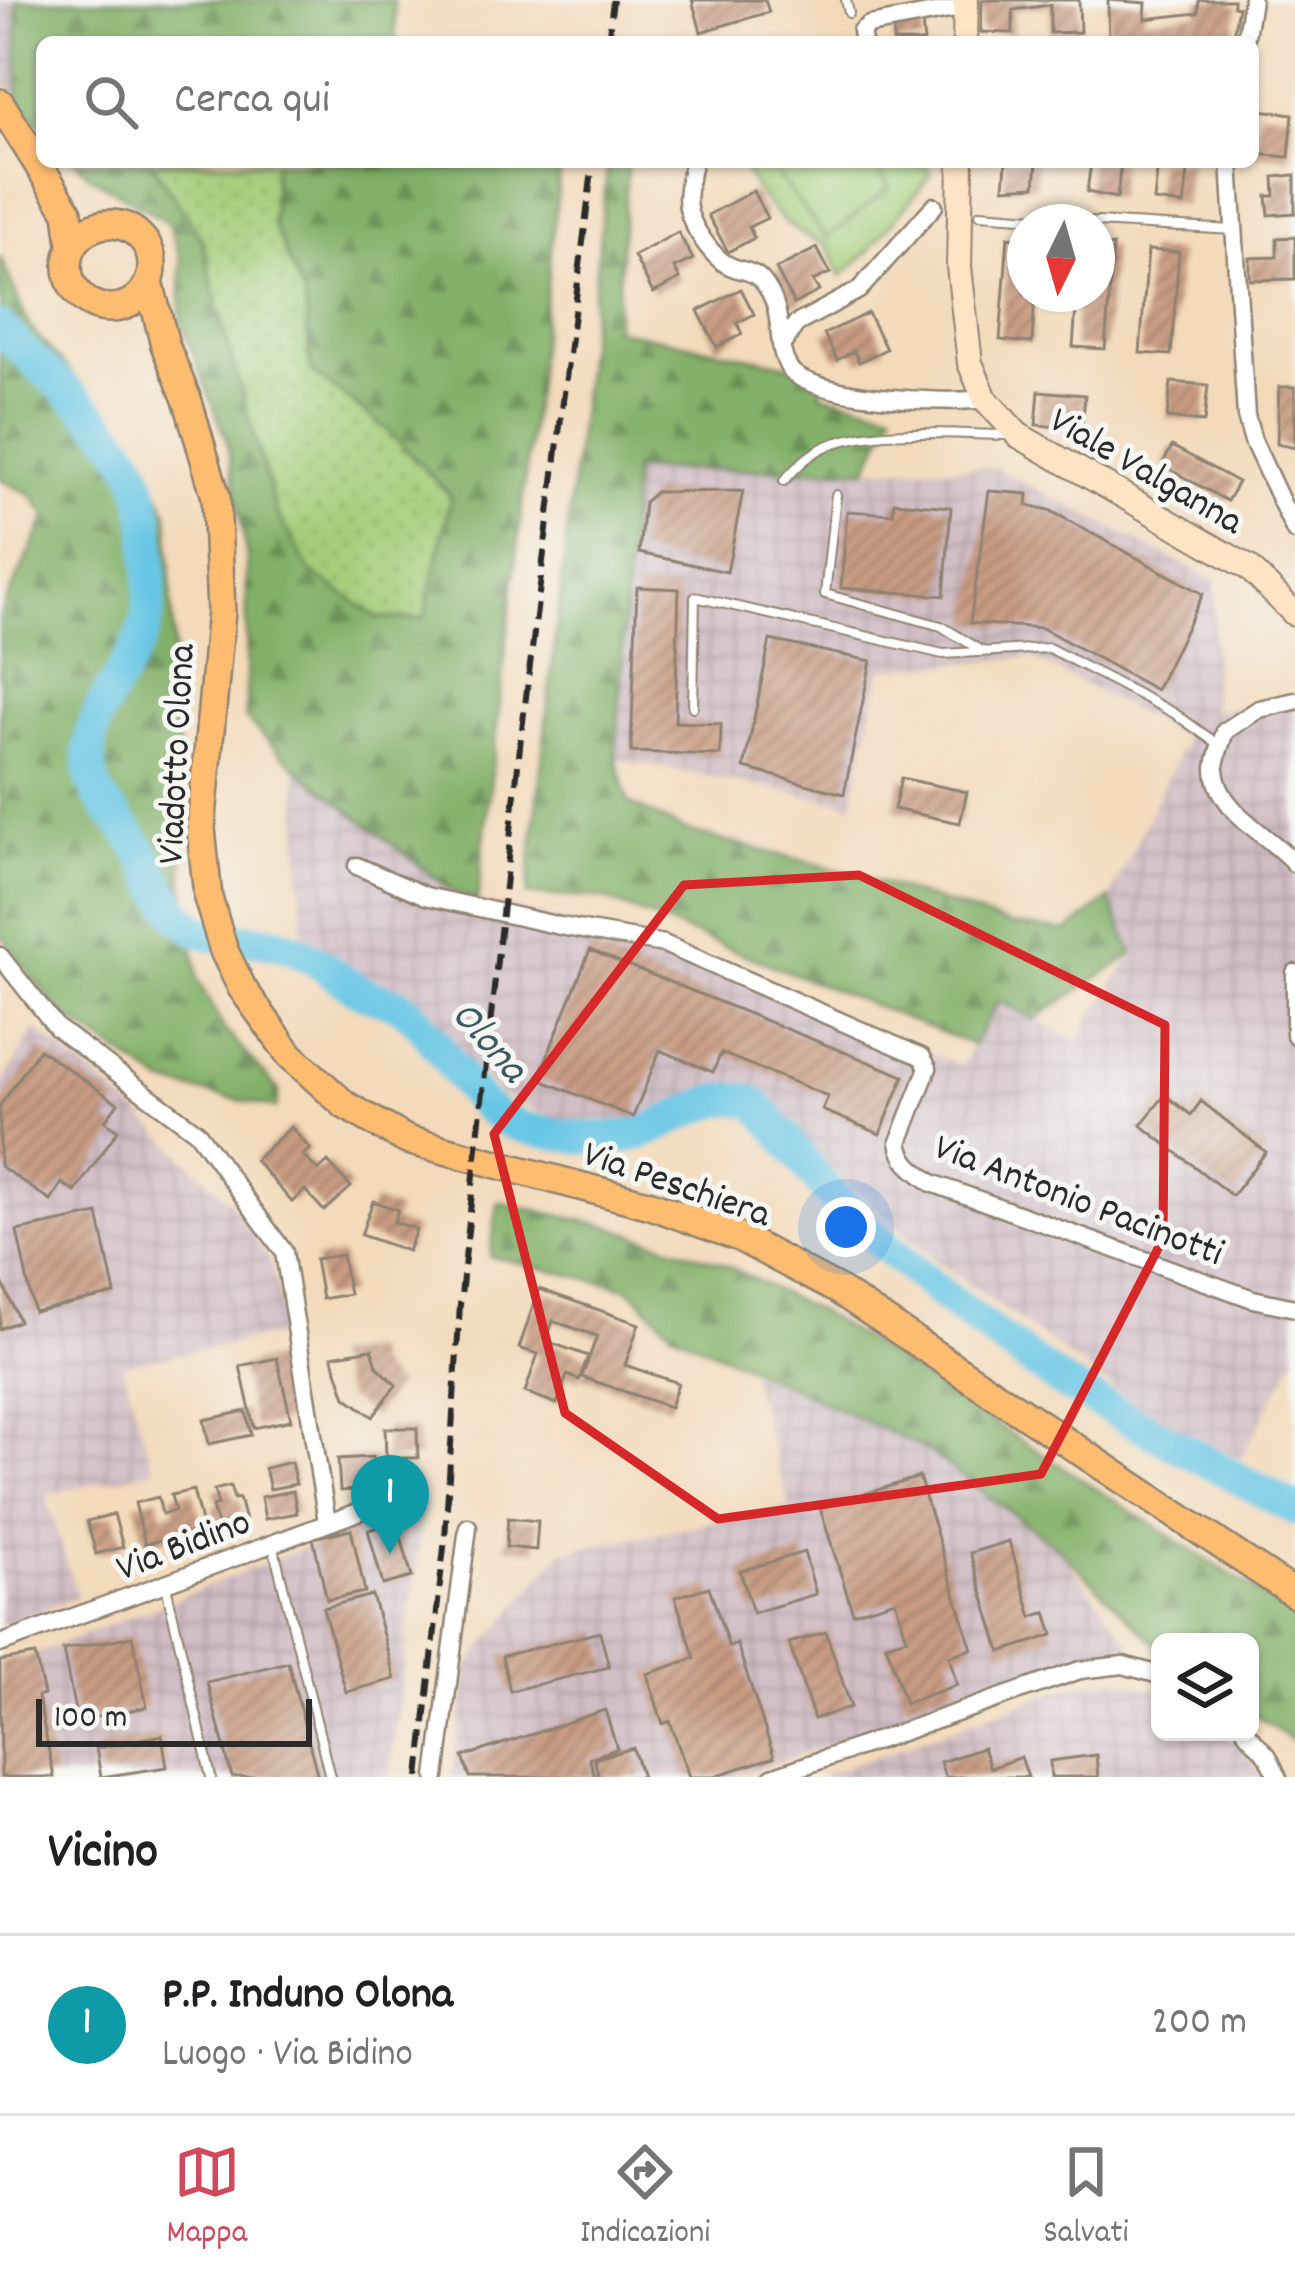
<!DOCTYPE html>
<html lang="it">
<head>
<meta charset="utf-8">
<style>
  body { margin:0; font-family:Dekko,sans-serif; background:#f6f6f6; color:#202124 }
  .controls { position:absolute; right:36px; bottom:36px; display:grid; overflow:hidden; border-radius:18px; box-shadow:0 3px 9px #0004 }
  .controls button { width:108px; height:108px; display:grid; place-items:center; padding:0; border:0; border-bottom:3px solid #e0e0e0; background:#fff; color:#202124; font:60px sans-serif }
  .compass { position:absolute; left:1007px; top:204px; width:108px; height:108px; border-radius:50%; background:#fff; box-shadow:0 3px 9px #0004; rotate:185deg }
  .scale { position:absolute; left:36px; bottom:30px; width:276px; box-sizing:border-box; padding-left:12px; border:6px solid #2b2b2b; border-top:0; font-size:33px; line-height:42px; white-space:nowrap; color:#2b2b2b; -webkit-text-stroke:9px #f6f6f2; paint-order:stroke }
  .you { position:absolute; left:846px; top:1227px; width:42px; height:42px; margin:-30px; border:9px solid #fff; border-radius:50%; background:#1a73e8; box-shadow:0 0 0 18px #1a73e833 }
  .badge { display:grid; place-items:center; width:78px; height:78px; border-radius:50%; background:#d1495b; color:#fff; font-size:39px; font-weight:700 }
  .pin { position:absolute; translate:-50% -99px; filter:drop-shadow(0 3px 6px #0008) }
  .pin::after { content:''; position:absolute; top:63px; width:42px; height:36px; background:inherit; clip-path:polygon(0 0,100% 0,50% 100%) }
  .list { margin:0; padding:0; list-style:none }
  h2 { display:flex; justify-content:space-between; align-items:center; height:156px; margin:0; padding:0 48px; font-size:51px }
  h2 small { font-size:39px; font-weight:400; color:#757577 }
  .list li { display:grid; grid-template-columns:78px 1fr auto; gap:36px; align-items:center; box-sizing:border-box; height:180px; padding:0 48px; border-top:3px solid #e0e0e0 }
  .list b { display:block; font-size:45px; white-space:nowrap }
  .list p { margin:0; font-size:39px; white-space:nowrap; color:#757577 }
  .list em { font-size:39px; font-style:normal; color:#757577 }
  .icon { flex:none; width:66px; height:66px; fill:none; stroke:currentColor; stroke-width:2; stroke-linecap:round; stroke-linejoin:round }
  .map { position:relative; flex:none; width:1295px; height:1777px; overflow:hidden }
  .search { position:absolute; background:#fff; box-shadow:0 3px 9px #0004; left:36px; right:36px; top:36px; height:132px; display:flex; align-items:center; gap:30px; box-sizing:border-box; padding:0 42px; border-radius:18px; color:#757577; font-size:45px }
  .sheet { height:336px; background:#fff }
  nav { display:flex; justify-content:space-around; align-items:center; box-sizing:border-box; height:168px; border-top:3px solid #e0e0e0; background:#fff; font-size:33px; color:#757577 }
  nav a { display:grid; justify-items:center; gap:6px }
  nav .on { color:#d1495b }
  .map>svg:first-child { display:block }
</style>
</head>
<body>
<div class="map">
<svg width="1295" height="1777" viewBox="0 0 1295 1777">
  <defs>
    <pattern id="industrial-grid" width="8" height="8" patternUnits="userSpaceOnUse" patternTransform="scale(3)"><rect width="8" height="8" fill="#d2bec5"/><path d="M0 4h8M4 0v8" fill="none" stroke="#b4a3a9"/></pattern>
    <pattern id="grass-dots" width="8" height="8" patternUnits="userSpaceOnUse" patternTransform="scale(3)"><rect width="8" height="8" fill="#a3cd78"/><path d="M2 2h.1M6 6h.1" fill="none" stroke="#8cb068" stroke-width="1.8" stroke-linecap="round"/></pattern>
    <pattern id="forest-firs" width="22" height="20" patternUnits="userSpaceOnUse" patternTransform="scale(3)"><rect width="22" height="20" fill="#82b068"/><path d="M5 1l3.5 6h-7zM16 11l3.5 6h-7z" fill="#6b8f56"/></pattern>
    <pattern id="park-tufts" width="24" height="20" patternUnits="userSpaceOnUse" patternTransform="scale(3)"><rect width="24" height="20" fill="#a3cd78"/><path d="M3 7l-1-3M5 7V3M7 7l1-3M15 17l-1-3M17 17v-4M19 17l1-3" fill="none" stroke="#8cb068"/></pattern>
    <pattern id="building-hatch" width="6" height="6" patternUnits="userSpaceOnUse" patternTransform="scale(3)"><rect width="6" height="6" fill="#c99c82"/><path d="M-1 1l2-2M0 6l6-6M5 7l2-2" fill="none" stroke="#a37f6b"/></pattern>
  </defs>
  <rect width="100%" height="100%" fill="#f6f6f2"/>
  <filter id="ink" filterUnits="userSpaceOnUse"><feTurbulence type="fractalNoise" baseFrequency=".00833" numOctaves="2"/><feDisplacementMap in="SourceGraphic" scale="24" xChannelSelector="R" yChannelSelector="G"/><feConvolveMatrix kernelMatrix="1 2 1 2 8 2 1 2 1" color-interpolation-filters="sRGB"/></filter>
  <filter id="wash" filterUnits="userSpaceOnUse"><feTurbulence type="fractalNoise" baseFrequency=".004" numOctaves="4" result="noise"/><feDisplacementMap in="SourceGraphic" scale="48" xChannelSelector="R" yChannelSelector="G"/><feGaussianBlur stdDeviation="2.7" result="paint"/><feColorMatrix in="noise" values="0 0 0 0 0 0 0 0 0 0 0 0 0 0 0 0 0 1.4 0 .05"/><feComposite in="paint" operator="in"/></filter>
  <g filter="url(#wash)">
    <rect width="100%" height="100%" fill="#f3daba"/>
    <path fill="url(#industrial-grid)" d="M0 0H17L18 101 0 74Z
      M995 468 1215 581 1212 710 1295 708V1358L1241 1458 1150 1415 936 1260 834 1171 768 1099 715 1090 629 1121 570 1125 502 1096 414 1004 303 941 297 769 460 897 663 946 961 1066 998 1000 1077 1041 1133 954 1109 899 1186 738 1031 657 881 669 852 804 616 759 633 470Z
      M35 1029 147 1121 230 1202 271 1263 287 1333 122 1365 154 1470 46 1495 77 1597 0 1625V1087Z
      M749 1370 927 1450 1057 1547 1131 1644 732 1777H452L469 1665 561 1552 790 1507Z
      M424 1501 389 1777H0V1661L36 1654Z
      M1119 1679 1160 1692V1732H1221L1242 1748 1263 1777H818L1074 1685Z"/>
    <path fill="url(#grass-dots)" stroke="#677c52" stroke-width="3" d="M151 162H274L273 224 305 298 311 371 384 427 451 496 424 619 378 618 310 571 276 511 224 333 203 241Z"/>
    <path fill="url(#forest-firs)" stroke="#566e4a" stroke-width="3" d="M17 0H394L396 42H42V126L18 101Z
      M76 162H151L203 241 224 333 276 511 310 571 378 618 424 619 451 496 384 427 311 371 305 298 273 224 274 162H561L477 901 460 897 297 769 246 719 247 557 227 441 181 323V260L169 223 90 176Z
      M608 162H628L615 329 823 372 821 394 894 411 867 469 633 470 616 759 629 803 686 831 847 872 1011 925 1068 931 1109 899 1133 954 1035 1019 998 1001 973 1045 602 898 527 895Z
      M0 256 30 328 138 446 168 513 183 878 198 980 224 1029 279 1091 276 1108 165 1084 60 1013 0 934V614L47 517 30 493 0 480Z
      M498 1202 608 1226 724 1264 830 1318 1295 1616V1743L1250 1711V1642H1160V1648L1057 1547 927 1450 673 1332 628 1288 490 1256Z"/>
    <path fill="url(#park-tufts)" stroke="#677c52" stroke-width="3" d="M740 162 927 165 931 175 868 252 841 276 826 244C783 231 761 200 740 162Z"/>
    <path fill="#a3cd78" stroke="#677c52" stroke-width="3" d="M766 162H870L890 187 827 238Z"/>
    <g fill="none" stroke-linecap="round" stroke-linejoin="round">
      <path stroke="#67c6e5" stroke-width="33" d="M0 327C38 372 122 427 139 480 151 515 156 599 143 633 122 687 76 717 93 782 98 803 123 822 135 841 149 863 160 889 176 911 206 951 252 931 292 948 320 959 342 984 369 995 384 1001 398 1001 410 1013 447 1047 471 1115 522 1127 557 1136 604 1143 639 1134 675 1124 710 1090 750 1101 763 1105 812 1174 826 1189 896 1263 980 1326 1064 1384L1295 1509"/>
    </g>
    <g id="blocks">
      <path fill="url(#building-hatch)" d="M692 0H765L769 12 701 32Z
        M982 0H1079L1080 32 1050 33V5L1013 10V33L981 32Z
        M1108 0 1146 3 1145 19 1198 13 1199 0H1233V6L1238 7 1232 42H1109Z
        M922 22 924 42H893L894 25Z
        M1259 110 1293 114 1289 157 1255 154Z
        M1006 162H1037L1035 186 1004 188Z
        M1091 162H1121L1117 198 1087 192Z
        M1158 162H1189L1184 205 1154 201Z
        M1295 175V213L1269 215 1267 196H1275L1274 177Z
        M753 191 767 218 749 227 754 238 728 252 708 215Z
        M678 232 693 259 674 268 680 279 653 293 634 256Z
        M1008 237 1025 239V294H1035L1032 343 1000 340Z
        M1295 237V279L1250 280V258L1277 257V238Z
        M1097 245 1113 246 1105 349 1073 347 1077 294H1097Z
        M817 248 830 273 813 281 819 291 794 304 776 269Z
        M1148 250 1179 252 1171 355 1140 353Z
        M741 289 754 314 737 323 742 334 717 347 698 311Z
        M868 313 886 349 859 362 854 351 837 360 824 334Z
        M1171 382 1208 385 1204 422 1167 418Z
        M1279 387H1295V448L1277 444Z
        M1039 391 1085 395 1082 429 1036 425Z
        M1172 446 1238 482 1227 501 1162 465Z
        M743 491 727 572 639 553 644 502 656 492Z
        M989 491 1028 494 1027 505 1049 510 1203 594 1156 690 1042 628 970 623Z
        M894 502 951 507 944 596 841 588 847 511 893 514Z
        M637 587 679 589 675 722 721 724 720 755 631 752Z
        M770 640 871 661 844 794 744 768Z
        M901 778 967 792 960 823 894 809Z
        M590 950 904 1076 880 1134 822 1110 828 1096 721 1053 713 1072 660 1050 633 1117 538 1079Z
        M39 1049 118 1103 105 1121 118 1130 75 1192 62 1183 51 1201 0 1166V1106Z
        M1165 1095 1191 1115 1201 1101 1266 1152 1232 1196 1141 1125Z
        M291 1127 310 1149 303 1155 318 1171 328 1162 351 1187 324 1211 305 1190 292 1202 255 1160Z
        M373 1201 398 1210 394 1222 416 1229 408 1251 361 1235Z
        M98 1214 115 1294 34 1312 17 1231Z
        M342 1255 349 1294 322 1299 315 1259Z
        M0 1277 19 1321 0 1329Z
        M539 1289 639 1324 625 1365 678 1383 670 1407 582 1377 597 1336 553 1321 546 1341 588 1356 579 1380 567 1375 557 1404 525 1392 538 1354 519 1348Z
        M372 1349 377 1366 396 1385 373 1417 346 1397 332 1356Z
        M277 1358 291 1420 254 1428 240 1366Z
        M246 1411 251 1435 209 1444 204 1420Z
        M385 1428H417L418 1458H386Z
        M373 1457 375 1489 340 1491 338 1459Z
        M291 1462 296 1484 270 1489 265 1468Z
        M919 1477 972 1649 949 1656 957 1685 905 1703 886 1644 907 1638 895 1600 853 1613 820 1508Z
        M230 1486 234 1499 239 1498 245 1521 218 1528 212 1507 218 1505 214 1490Z
        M193 1490 203 1530 145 1544 135 1503 158 1497 162 1514 175 1511 171 1495Z
        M293 1491 297 1513 265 1519 261 1497Z
        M114 1514 123 1547 96 1554 87 1521Z
        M508 1518 538 1521 536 1550 506 1547Z
        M397 1522 412 1577 383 1585 368 1530Z
        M351 1529 365 1592 327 1600 313 1538Z
        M1009 1541 1032 1617 1046 1612 1053 1635 1001 1652 970 1553Z
        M804 1552 816 1594 753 1613 740 1571Z
        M709 1587 729 1647 737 1644 774 1757 712 1777H689L670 1721 663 1724 647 1674 695 1658 675 1597Z
        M372 1595 395 1679 346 1692 323 1608Z
        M600 1632 609 1667 510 1691 502 1656Z
        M826 1632 851 1707 814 1719 789 1643Z
        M132 1636 147 1707 77 1721 63 1650Z
        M35 1655 44 1695 38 1697 54 1777H1L0 1661Z
        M288 1662 318 1777H232L207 1682Z
        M605 1710 617 1749 589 1758 595 1777H470L463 1757Z
        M162 1735 167 1767 101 1777 96 1748Z
        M633 1748 642 1777H599L594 1759Z
        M983 1748 990 1768 1021 1757 1028 1777H945L940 1762Z
        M1096 1755 1098 1777H1051L1050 1761Z"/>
    </g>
  </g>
  <g filter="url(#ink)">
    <use href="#blocks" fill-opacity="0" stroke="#8f8272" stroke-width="3"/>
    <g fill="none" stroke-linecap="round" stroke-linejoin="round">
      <defs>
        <path id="service" d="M846 0 849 13
          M980 214 1092 222
          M1097 222 1233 230
          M784 481C797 466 810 453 829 445 878 426 957 435 1010 435
          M836 495 825 594 941 626 982 651
          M693 707 695 597 943 654 1049 648 1174 713 1219 745
          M273 1545 330 1777
          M166 1586 211 1777"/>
        <path id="minor" d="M863 42 861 31 869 25 966 7
          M1245 42 1252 0
          M693 162C691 176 685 193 688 208 691 226 713 259 730 266 742 272 754 270 763 282 787 312 773 342 789 368 808 399 949 404 985 399
          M1230 162 1246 416 1253 441 1295 531
          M784 342 796 324 859 290 934 206
          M1295 701 1259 709 1225 731C1222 742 1215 757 1215 769 1217 812 1270 835 1295 864
          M357 866 426 896 560 926 664 944 922 1057 928 1068 899 1142C902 1163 916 1171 932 1183L1253 1299 1295 1308
          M0 956 57 1028 197 1132 284 1252 327 1522
          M1295 973V1035
          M0 1644 388 1501
          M1246 1732 1268 1756 1278 1777
          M436 1777 468 1527
          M772 1777 1080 1670 1123 1665 1160 1675"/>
        <path id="secondary" d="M965 42 966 0
          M961 162 959 267 970 363 985 399 1018 435 1249 568 1295 614"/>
        <path id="primary" d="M0 103 68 212 72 244
          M68 266a42 42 0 1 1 84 0a42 42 0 1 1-84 0Z
          M149 282 165 345 188 402 216 497 221 612 201 828 208 898 224 951 242 988 290 1055 345 1105 407 1140 651 1205 739 1237 838 1290 1295 1594"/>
      </defs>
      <use href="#service" stroke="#8f8272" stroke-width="12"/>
      <use href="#minor" stroke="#8f8272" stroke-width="21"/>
      <use href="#secondary" stroke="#8f8272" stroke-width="28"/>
      <use href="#primary" stroke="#8f8272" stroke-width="32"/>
      <use href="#service" stroke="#fff" stroke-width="8"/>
      <use href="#minor" stroke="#fff" stroke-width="16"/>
      <use href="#secondary" stroke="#fee4c5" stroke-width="24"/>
      <use href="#primary" stroke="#fdbc6f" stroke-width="27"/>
      <path stroke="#2b2b2b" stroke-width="6" stroke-dasharray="18 9" stroke-linecap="butt" d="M608 42 613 0
        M419 1777 445 1538 460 1305 521 737 593 162"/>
    </g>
  </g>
  <path fill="none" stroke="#d62828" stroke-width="9" stroke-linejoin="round" d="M859 875 1165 1025 1163 1239 1041 1474 718 1519 565 1413 494 1134 684 885Z"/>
  <g text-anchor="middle" stroke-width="10" stroke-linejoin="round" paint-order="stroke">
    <g font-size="39" fill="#2b2b2b" stroke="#f6f6f2">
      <text transform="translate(1148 468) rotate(30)" y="14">Viale Valganna</text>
      <text transform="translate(173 754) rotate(-87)" y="14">Viadotto Olona</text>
      <text transform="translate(678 1181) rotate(19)" y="14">Via Peschiera</text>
      <text transform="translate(1080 1197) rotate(21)" y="14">Via Antonio Pacinotti</text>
      <text transform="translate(182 1542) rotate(-21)" y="14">Via Bidino</text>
    </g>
    <g font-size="42" font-style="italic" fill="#3d5a63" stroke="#f6f6f2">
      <text transform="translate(492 1039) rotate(49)" y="15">Olona</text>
    </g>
  </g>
</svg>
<div class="controls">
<button><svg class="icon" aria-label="layers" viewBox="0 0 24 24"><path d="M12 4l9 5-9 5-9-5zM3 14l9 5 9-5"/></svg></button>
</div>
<svg class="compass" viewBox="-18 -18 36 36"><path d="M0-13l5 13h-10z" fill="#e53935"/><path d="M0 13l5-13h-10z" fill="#757577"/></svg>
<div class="scale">100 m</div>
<div class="you"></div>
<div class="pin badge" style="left:390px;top:1554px;background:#0f9aa8">1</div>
<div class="search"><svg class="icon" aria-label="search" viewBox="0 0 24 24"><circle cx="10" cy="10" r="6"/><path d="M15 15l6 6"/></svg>Cerca qui</div>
</div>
<section class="sheet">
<h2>Vicino<small></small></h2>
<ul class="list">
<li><span class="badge" style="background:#0f9aa8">1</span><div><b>P.P. Induno Olona</b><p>Luogo · Via Bidino</p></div><em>200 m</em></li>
</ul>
</section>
<nav>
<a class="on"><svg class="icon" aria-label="map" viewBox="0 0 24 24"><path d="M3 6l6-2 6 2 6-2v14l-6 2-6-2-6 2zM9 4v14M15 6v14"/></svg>Mappa</a>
<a><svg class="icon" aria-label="directions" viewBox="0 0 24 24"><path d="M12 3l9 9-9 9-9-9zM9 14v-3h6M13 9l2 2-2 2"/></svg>Indicazioni</a>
<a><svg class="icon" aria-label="saved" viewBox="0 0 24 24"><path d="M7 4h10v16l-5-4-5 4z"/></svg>Salvati</a>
</nav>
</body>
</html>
